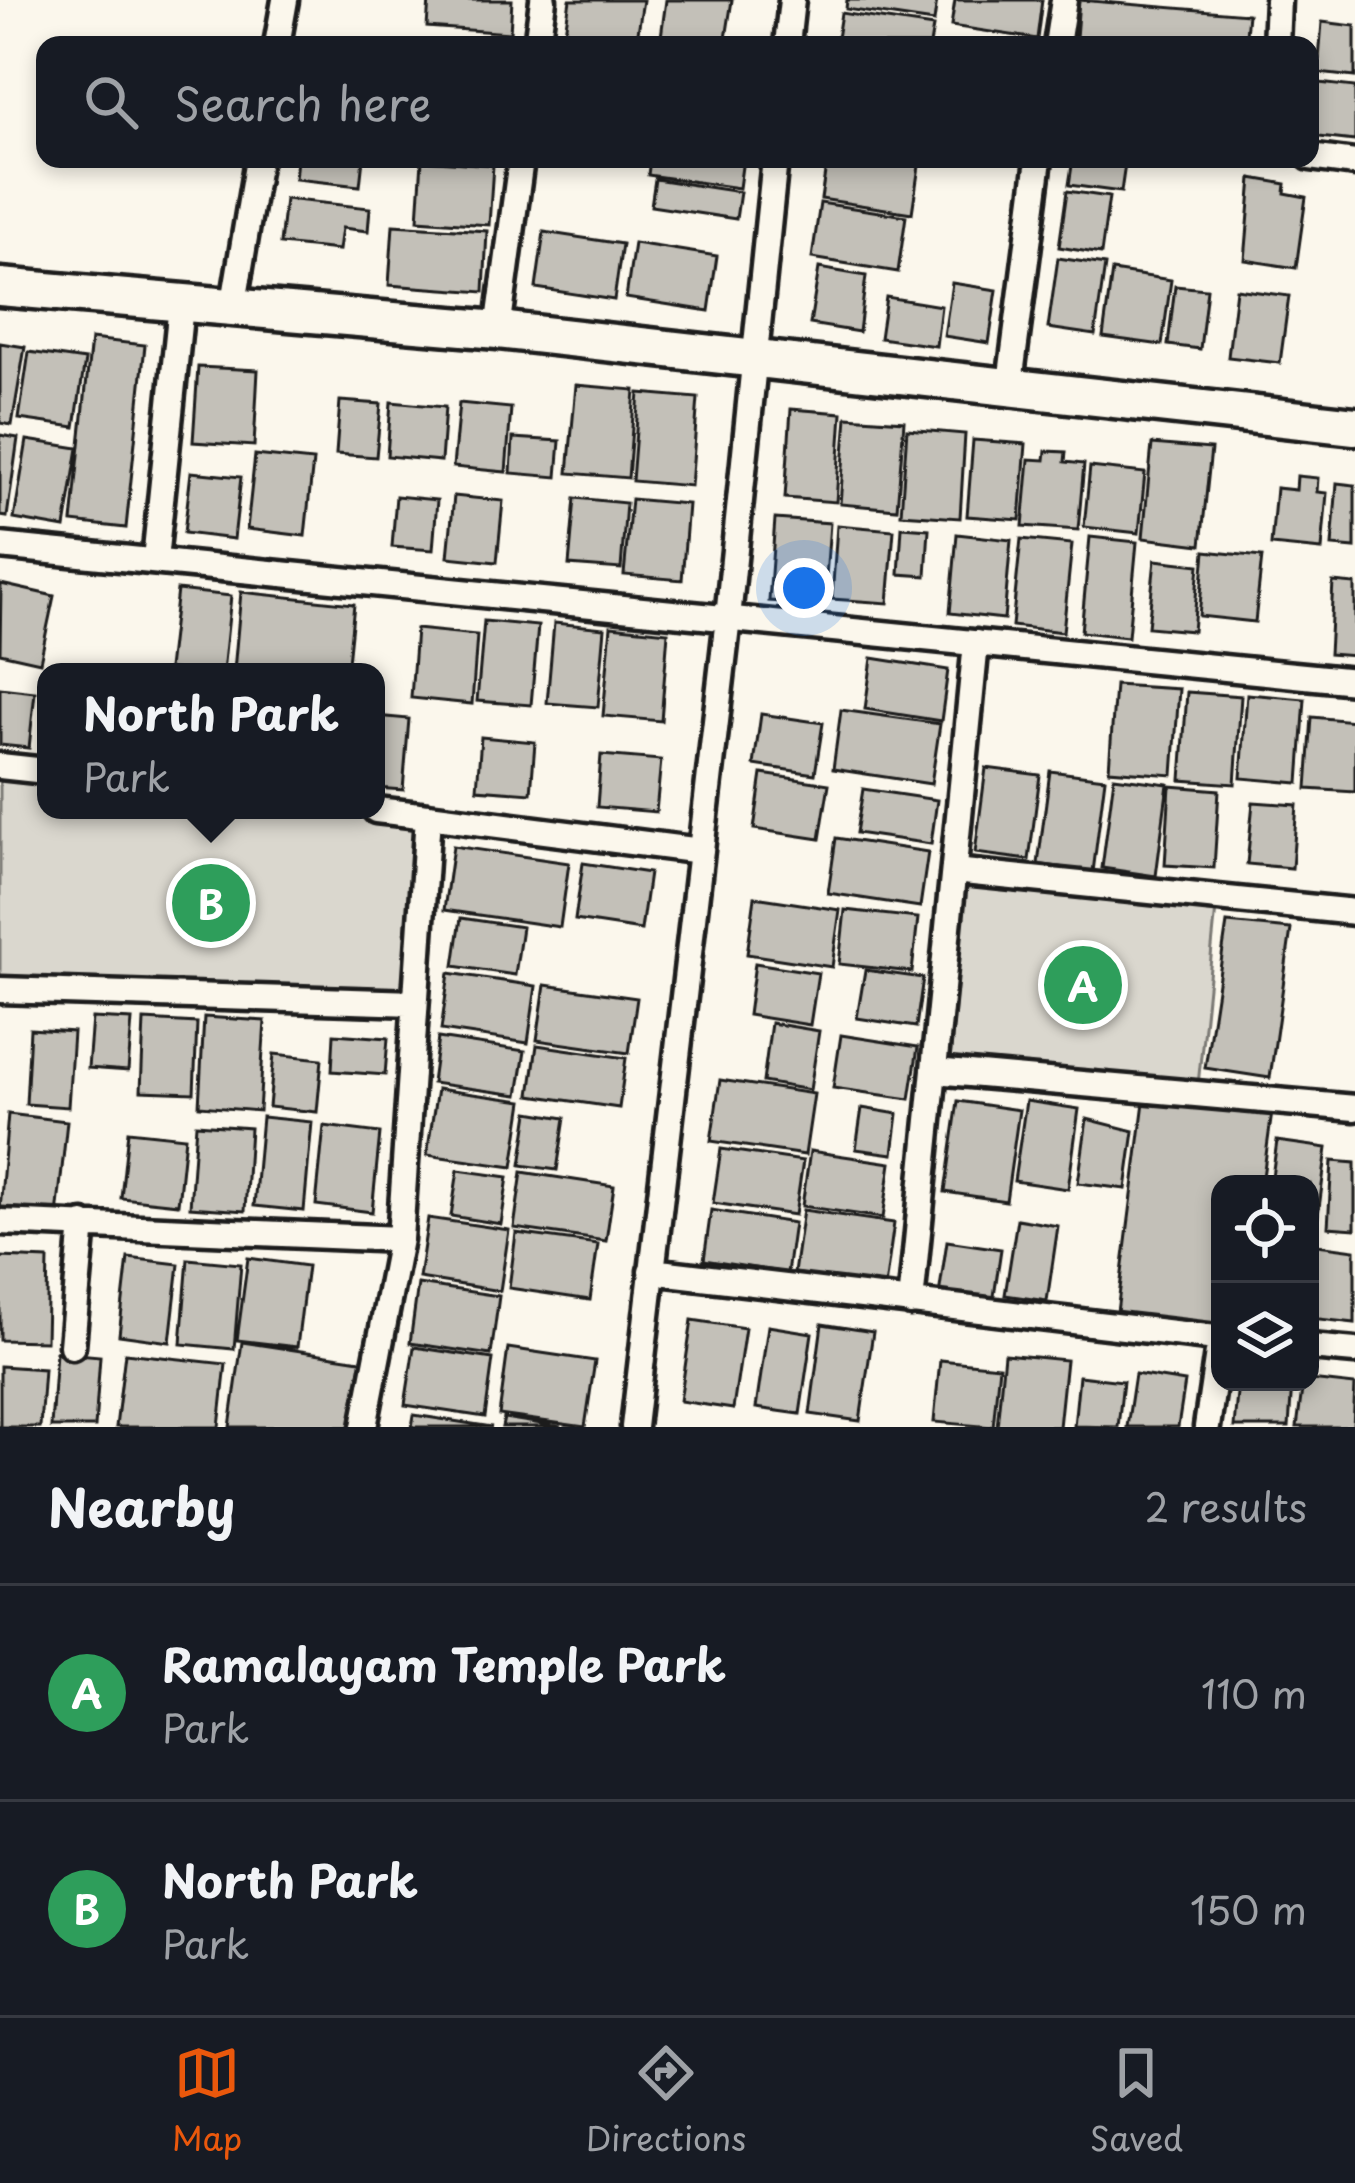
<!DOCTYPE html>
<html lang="en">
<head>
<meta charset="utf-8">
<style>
  body { margin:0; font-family:"Playpen Sans",sans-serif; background:#242831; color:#f1f3f6 }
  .controls { position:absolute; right:36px; bottom:36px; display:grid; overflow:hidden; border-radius:24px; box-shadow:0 6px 18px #0003 }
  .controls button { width:108px; height:108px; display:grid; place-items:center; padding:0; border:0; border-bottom:3px solid #363941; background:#171b24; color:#f1f3f6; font:60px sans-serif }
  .you { position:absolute; left:804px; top:588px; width:42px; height:42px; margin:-30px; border:9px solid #fff; border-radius:50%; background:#1a73e8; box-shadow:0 0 0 18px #1a73e833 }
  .badge { display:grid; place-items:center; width:78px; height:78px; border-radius:50%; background:#ea580c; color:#fff; font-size:39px; font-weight:700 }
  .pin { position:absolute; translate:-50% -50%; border:6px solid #fff; box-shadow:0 3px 12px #0006 }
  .popup { position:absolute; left:37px; top:663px; width:348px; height:156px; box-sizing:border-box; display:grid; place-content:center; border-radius:24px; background:#171b24; filter:drop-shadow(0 3px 9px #0005); font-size:39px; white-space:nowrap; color:#9ea1a6 }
  .popup b { font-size:45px; color:#f1f3f6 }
  .popup::after { content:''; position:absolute; left:50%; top:100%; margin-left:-24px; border:24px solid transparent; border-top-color:#171b24 }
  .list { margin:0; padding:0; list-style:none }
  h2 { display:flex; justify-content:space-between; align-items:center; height:156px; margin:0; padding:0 48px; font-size:51px }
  h2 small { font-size:39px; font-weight:400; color:#9ea1a6 }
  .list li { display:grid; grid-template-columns:78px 1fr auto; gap:36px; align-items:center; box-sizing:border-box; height:216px; padding:0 48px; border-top:3px solid #363941 }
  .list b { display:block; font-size:45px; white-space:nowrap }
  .list p { margin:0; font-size:39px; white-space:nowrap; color:#9ea1a6 }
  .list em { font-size:39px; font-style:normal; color:#9ea1a6 }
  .icon { flex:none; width:66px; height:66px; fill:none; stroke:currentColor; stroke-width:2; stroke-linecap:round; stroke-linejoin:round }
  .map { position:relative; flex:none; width:1355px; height:1427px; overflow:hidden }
  .search { position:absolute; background:#171b24; box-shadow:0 6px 18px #0003; left:36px; right:36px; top:36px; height:132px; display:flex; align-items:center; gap:30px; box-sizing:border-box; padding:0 42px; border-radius:24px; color:#9ea1a6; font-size:45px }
  .sheet { height:588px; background:#171b24 }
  nav { display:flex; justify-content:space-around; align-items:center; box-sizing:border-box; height:168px; border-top:3px solid #363941; background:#171b24; font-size:33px; color:#9ea1a6 }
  nav a { display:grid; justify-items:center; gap:6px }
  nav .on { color:#ea580c }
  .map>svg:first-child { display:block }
</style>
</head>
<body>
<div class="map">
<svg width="1355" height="1427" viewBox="0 0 1355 1427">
  <rect width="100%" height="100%" fill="#fbf7ec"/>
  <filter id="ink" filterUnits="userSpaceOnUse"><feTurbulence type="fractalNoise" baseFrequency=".00833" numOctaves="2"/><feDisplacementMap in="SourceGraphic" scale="24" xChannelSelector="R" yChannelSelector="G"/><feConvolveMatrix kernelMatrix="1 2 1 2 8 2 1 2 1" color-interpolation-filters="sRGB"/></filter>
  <g filter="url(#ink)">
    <path fill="#dad7ce" stroke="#7b7a75" stroke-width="3" d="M0 768 46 774V810H372L428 816 415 1003 0 990Z
      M966 884 1216 908 1198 1085 950 1061Z"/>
    <path fill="#c3c0b8" stroke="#1c1c1c" stroke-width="3" d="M429 0H512L510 33 427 27Z
      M570 0H643L636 45 563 44Z
      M666 0H732L725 45 661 37Z
      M847 0H937L934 22 846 9Z
      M955 0H1042L1037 39 951 26Z
      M1079 0 1248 14 1245 45 1076 38Z
      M841 13 933 27 930 45H836Z
      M1322 22 1355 26V77L1318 73Z
      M1310 82 1355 87V141L1310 136Z
      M297 159H363L360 186 295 179Z
      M650 159H743L739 188 648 175Z
      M827 159H920L912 213 821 199Z
      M1073 159 1125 164 1121 192 1069 185Z
      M422 160 493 165 489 225 418 220Z
      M1252 178 1286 184 1285 193 1306 197 1296 268 1245 260Z
      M655 179 740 192 736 219 651 206Z
      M1067 191 1109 197 1101 254 1059 247Z
      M285 199 370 208 368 231 342 228 339 250 280 244Z
      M820 203 906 216 898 272 812 258Z
      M393 225 487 231 484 292 389 285Z
      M544 232 622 244 614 300 536 288Z
      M634 243 717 256 709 311 626 298Z
      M1058 258 1105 265 1095 335 1048 328Z
      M819 268 866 276 859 332 810 324Z
      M1112 271 1171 280 1162 345 1103 337Z
      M952 283 997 290 989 343 944 336Z
      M1175 286 1207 289 1200 349 1168 345Z
      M1236 289 1289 296 1280 363 1228 357Z
      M886 297 941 306 936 346 880 338Z
      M91 339 145 345 126 528 72 522Z
      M0 343 25 347 12 425 0 423Z
      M29 352 85 360 75 427 19 419Z
      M198 367 258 370 254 446 193 442Z
      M576 385 635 390 628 478 568 473Z
      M639 393 698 398 691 486 632 481Z
      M340 401 381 404 376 457 336 454Z
      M391 402 445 407 441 461 387 456Z
      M459 403 511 408 506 472 453 467Z
      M791 409 842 413 836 502 785 498Z
      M847 417 904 421 897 509 840 504Z
      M907 429 965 434 960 518 901 514Z
      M0 435 18 438 7 517 0 516Z
      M513 438 560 441 557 477 511 473Z
      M27 440 78 448 65 528 14 519Z
      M973 440 1026 444 1020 520 967 516Z
      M1152 444 1211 449 1201 545 1143 538Z
      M1046 451 1066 452 1065 462 1084 464 1078 530 1023 526 1029 459 1045 460Z
      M255 455 313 461 305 536 247 529Z
      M1090 467 1145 473 1139 533 1084 527Z
      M191 472 241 477 234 539 184 533Z
      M1297 476 1318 478 1317 492 1327 493 1322 550 1271 545 1276 488 1296 490Z
      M1337 483 1355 485V548L1332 546Z
      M396 496 437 500 433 550 392 547Z
      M454 496 503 501 497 562 448 557Z
      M575 498 626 503 621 569 569 565Z
      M631 499 688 504 682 580 624 575Z
      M775 519 830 523 824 605 769 601Z
      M837 525 894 530 888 603 832 599Z
      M902 527 929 529 926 576 899 574Z
      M957 534 1011 540 1004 619 950 613Z
      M1090 537 1137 542 1128 637 1081 632Z
      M1021 539 1072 544 1063 632 1012 626Z
      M1205 551 1262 557 1255 622 1199 616Z
      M1155 560 1199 565 1193 631 1148 627Z
      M1333 582 1355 584V656L1329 654Z
      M1 584 54 596 40 662 0 653Z
      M177 590 231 596 223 672 168 669Z
      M241 592 354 604 347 672 234 671Z
      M484 621 538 626 531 705 477 701Z
      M554 623 605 628 598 707 547 703Z
      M611 626 668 632 661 721 603 716Z
      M416 629 477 635 472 704 411 698Z
      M872 658 948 670 941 721 865 709Z
      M1115 685 1179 689 1173 775 1109 770Z
      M0 688 35 692 29 748 0 745Z
      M1187 692 1241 696 1235 784 1181 780Z
      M1247 694 1305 699 1299 783 1241 778Z
      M841 710 940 724 931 784 833 769Z
      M761 714 823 723 815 774 754 765Z
      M376 716 409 719 403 790 376 788Z
      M1312 717 1355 721V792L1307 789Z
      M481 737 535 742 531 793 477 789Z
      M601 755 661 760 656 812 597 807Z
      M986 768 1040 775 1029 860 975 853Z
      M1050 771 1105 778 1093 872 1038 864Z
      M762 774 829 784 820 839 754 829Z
      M1114 777 1168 784 1156 876 1102 868Z
      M1170 786 1219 790 1214 868 1165 865Z
      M863 789 937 800 931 844 856 833Z
      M1253 802 1297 805 1292 868 1247 864Z
      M836 838 928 852 920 907 828 893Z
      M453 846 569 863 560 927 444 910Z
      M583 863 649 873 641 930 575 920Z
      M755 897 840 910 832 967 747 954Z
      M845 910 918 918 912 972 839 964Z
      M461 918 522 927 515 975 454 966Z
      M1227 923 1291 929 1270 1078 1205 1068Z
      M755 963 818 973 810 1025 748 1015Z
      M865 970 923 978 916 1027 857 1018Z
      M449 973 536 986 528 1043 441 1030Z
      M545 985 637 998 629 1053 537 1040Z
      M204 1017 265 1021 259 1111 199 1106Z
      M92 1018 132 1020 128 1071 88 1068Z
      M144 1020 197 1023 194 1093 141 1091Z
      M771 1023 819 1031 810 1090 763 1082Z
      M30 1029 73 1032 68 1107 26 1104Z
      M334 1034 388 1038 385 1075 332 1071Z
      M841 1035 918 1047 910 1099 833 1088Z
      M438 1038 525 1051 518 1095 432 1083Z
      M537 1045 626 1058 619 1108 530 1095Z
      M274 1054 322 1059 317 1112 269 1107Z
      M720 1080 814 1094 805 1155 711 1141Z
      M437 1089 523 1101 513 1167 427 1155Z
      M1145 1094 1273 1105 1262 1184H1220V1331L1116 1320Z
      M958 1101 1019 1110 1006 1201 945 1192Z
      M1026 1101 1079 1109 1068 1189 1014 1181Z
      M862 1108 898 1114 893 1154 856 1149Z
      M529 1112 565 1118 557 1170 521 1165Z
      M8 1114 67 1121 57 1216 0 1210Z
      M262 1117 312 1122 304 1211 254 1206Z
      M1087 1119 1134 1131 1126 1189 1078 1183Z
      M196 1124 250 1128 245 1211 190 1207Z
      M324 1126 380 1133 372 1212 316 1205Z
      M128 1131 185 1137 178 1204 121 1198Z
      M1277 1141 1327 1148 1317 1223 1310 1222V1184H1271Z
      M721 1149 803 1161 795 1215 713 1203Z
      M810 1151 891 1163 883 1218 802 1206Z
      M1332 1161 1355 1163V1229L1328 1227Z
      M458 1170 508 1177 501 1224 451 1216Z
      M522 1172 614 1186 606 1241 514 1228Z
      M711 1210 794 1223 787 1273 704 1260Z
      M803 1210 894 1223 885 1287 794 1273Z
      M428 1218 509 1230 500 1291 419 1278Z
      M1017 1219 1058 1226 1047 1301 1005 1295Z
      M516 1233 598 1244 590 1300 509 1288Z
      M947 1241 1001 1249 993 1303 939 1295Z
      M1310 1244 1355 1250V1323L1310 1318Z
      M0 1257 48 1259 46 1341 0 1340Z
      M128 1258 179 1264 170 1342 119 1335Z
      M248 1258 307 1266 297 1347 237 1340Z
      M188 1259 241 1264 234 1349 181 1344Z
      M418 1284 499 1296 491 1355 410 1343Z
      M692 1320 745 1328 733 1409 680 1401Z
      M822 1324 873 1332 860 1421 810 1414Z
      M768 1326 812 1333 800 1414 756 1408Z
      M242 1342 367 1361 357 1427H230Z
      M414 1347 493 1359 485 1417 405 1405Z
      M508 1348 595 1361 585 1427 499 1415Z
      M56 1352 100 1356 95 1427H51Z
      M125 1353 226 1364 219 1427H116Z
      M1004 1354 1066 1360 1059 1427H997Z
      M940 1360 999 1366 993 1427 934 1422Z
      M0 1366 44 1369 40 1427H0Z
      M1135 1374 1185 1382 1178 1427H1127Z
      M1079 1376 1123 1381 1118 1427 1074 1426Z
      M1310 1380 1355 1385 1353 1427H1297L1303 1382Z
      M1238 1382H1292L1289 1427H1234Z
      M414 1415 492 1427H412Z
      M504 1418 561 1427H502Z"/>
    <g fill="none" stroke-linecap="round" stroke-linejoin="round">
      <defs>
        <path id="street" d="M277 45 285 0
          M537 45 543 0
          M787 45 792 0
          M1057 45 1064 0
          M1276 45 1278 0
          M1310 157 1355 163
          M233 309 258 159
          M498 330 521 159
          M1010 383 1039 159
          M0 546 1355 681
          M155 560 181 305
          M0 766 46 771
          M376 810 428 816
          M954 871 1355 912
          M0 990 415 1003
          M935 1071 1355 1108
          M0 1222 400 1239
          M651 1271 1216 1338
          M911 1303 976 643
          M72 1346 83 1224
          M1310 1347 1355 1351
          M364 1427 400 1239 428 816 701 851
          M634 1427 728 618 775 159
          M1207 1427 1220 1339"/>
        <path id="secondary" d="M0 287 498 330 1355 426"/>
      </defs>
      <use href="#street" stroke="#1c1c1c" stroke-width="33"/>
      <use href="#secondary" stroke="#1c1c1c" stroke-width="45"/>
      <use href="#street" stroke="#fbf7ec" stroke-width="24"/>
      <use href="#secondary" stroke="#fbf7ec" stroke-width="36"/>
    </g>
  </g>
</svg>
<div class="controls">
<button><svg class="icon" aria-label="locate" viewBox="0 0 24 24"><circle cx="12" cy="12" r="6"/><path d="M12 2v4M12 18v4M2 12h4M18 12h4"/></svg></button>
<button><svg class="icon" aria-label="layers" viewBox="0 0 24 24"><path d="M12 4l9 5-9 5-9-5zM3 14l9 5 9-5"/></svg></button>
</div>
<div class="you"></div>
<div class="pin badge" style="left:1083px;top:985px;background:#2e9e5b">A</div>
<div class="pin badge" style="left:211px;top:903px;background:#2e9e5b">B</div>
<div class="popup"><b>North Park</b>Park</div>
<div class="search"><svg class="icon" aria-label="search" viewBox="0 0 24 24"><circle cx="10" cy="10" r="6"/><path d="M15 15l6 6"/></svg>Search here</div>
</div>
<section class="sheet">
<h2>Nearby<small>2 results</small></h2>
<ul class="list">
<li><span class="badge" style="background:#2e9e5b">A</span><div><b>Ramalayam Temple Park</b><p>Park</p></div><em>110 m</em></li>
<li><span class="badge" style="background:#2e9e5b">B</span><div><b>North Park</b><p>Park</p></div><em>150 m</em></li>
</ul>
</section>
<nav>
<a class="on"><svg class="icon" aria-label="map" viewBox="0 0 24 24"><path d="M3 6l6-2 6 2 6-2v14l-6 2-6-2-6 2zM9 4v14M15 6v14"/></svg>Map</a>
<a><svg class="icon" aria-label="directions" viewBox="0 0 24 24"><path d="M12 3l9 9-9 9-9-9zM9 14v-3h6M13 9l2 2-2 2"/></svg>Directions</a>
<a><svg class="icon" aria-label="saved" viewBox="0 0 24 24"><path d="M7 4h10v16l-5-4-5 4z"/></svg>Saved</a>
</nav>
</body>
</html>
